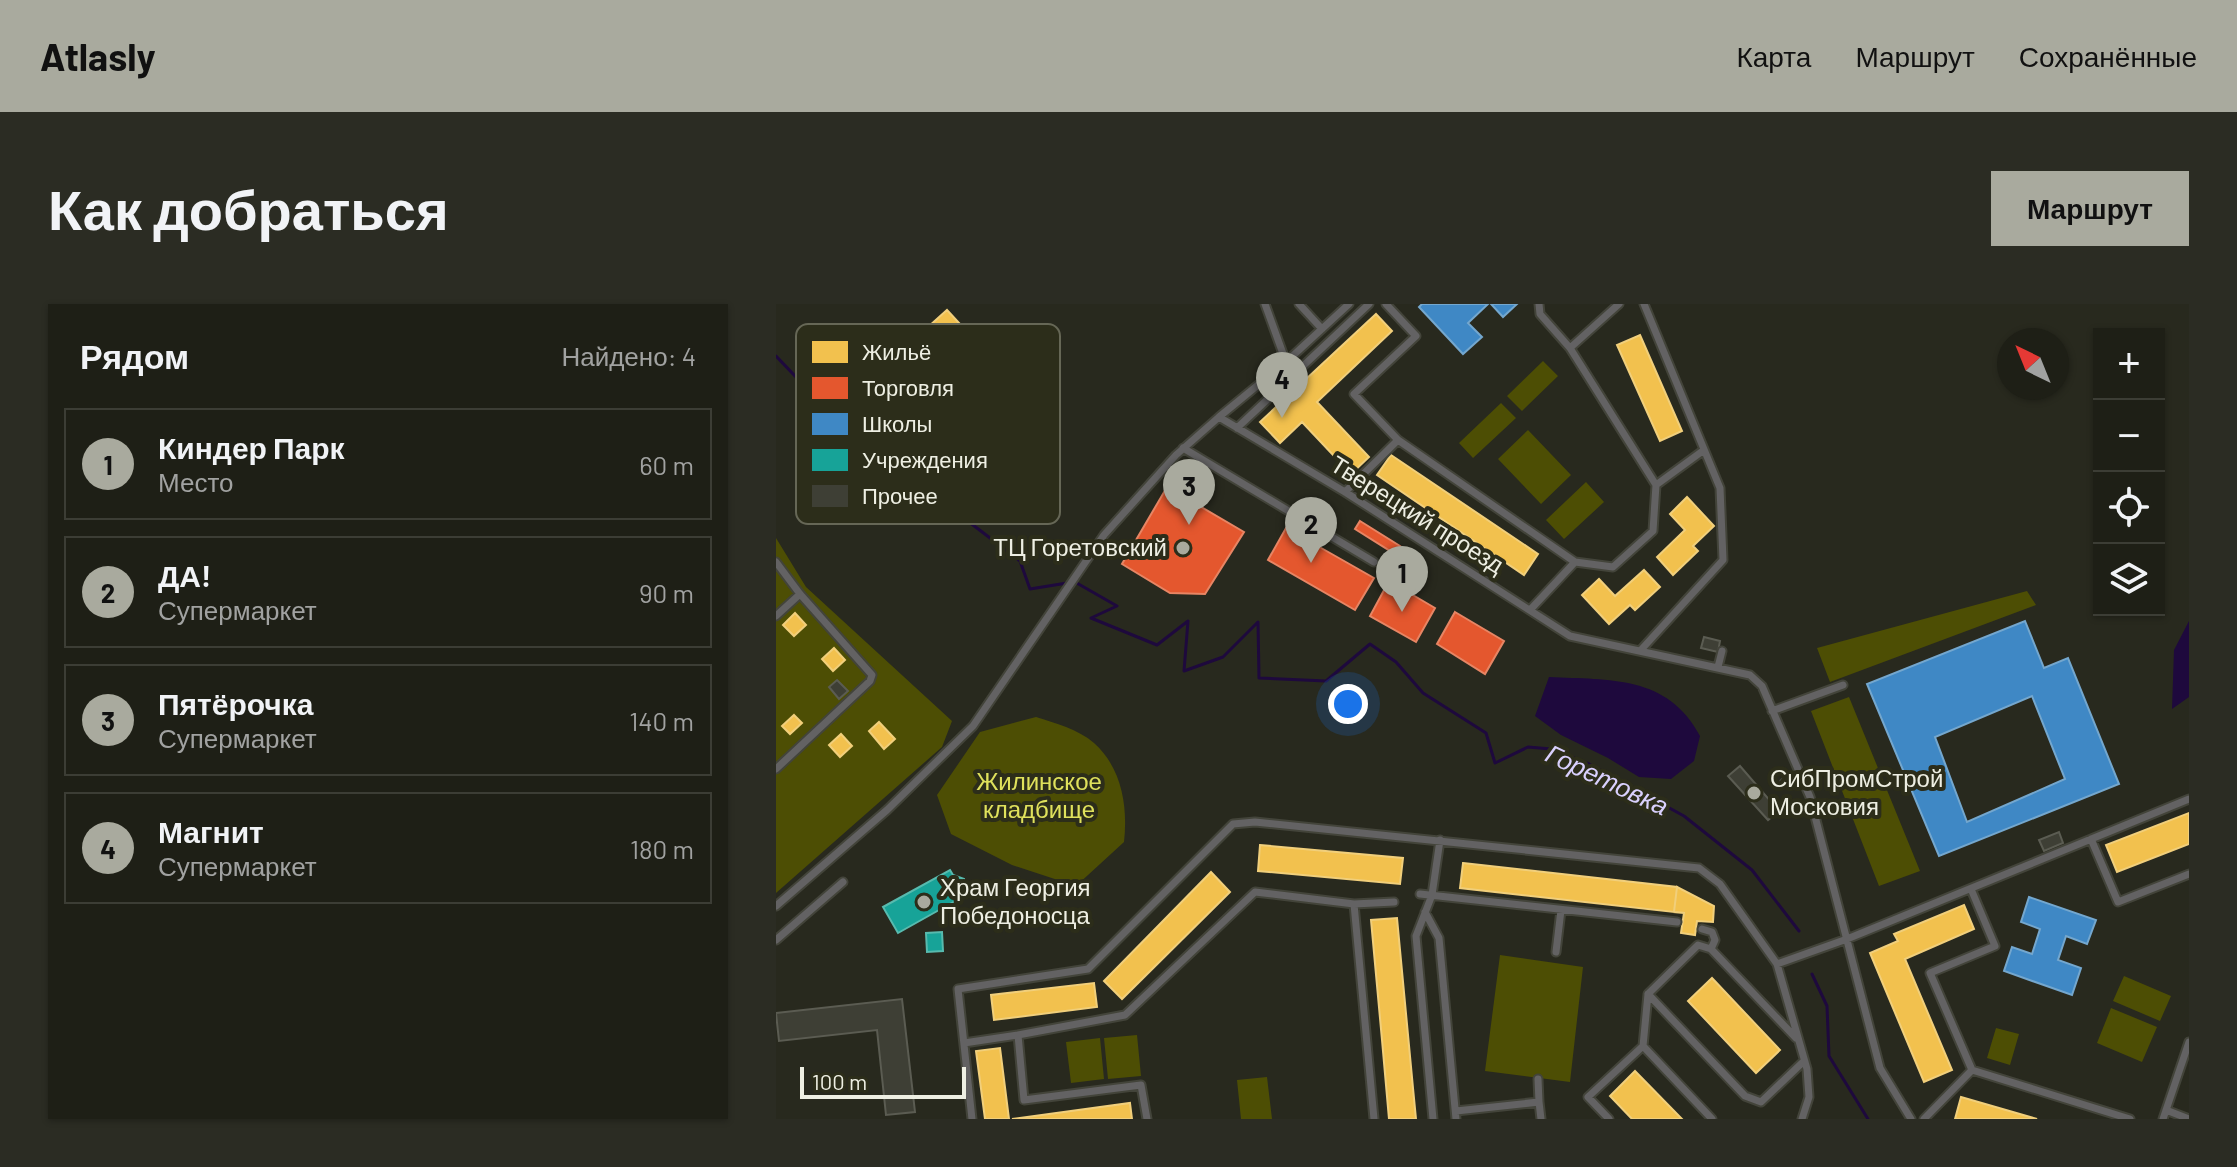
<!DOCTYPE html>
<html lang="ru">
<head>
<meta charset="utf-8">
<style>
  body { margin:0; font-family:Barlow,sans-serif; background:#2b2c23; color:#f1f3f6 }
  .controls { position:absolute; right:24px; top:24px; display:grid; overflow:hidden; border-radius:0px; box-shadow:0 2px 6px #0004 }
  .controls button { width:72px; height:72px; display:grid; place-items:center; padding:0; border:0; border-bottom:2px solid #3c3d35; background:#1e1f16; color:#f1f3f6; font:40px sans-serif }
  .compass { position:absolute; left:1221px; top:24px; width:72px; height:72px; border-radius:50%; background:#1e1f16; box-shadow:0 2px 6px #0004; rotate:317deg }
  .scale { position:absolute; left:24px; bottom:20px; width:166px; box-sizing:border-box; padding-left:8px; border:4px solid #eeefe3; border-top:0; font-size:22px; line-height:28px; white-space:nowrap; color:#eeefe3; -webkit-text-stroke:6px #2c2d1a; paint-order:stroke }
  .you { position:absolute; left:572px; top:400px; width:28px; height:28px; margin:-20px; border:6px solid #fff; border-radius:50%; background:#1a73e8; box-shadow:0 0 0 12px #1a73e833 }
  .badge { display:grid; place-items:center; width:52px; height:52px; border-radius:50%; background:#a9aa9e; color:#111; font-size:26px; font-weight:700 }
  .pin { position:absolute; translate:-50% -66px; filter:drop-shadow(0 2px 4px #0008) }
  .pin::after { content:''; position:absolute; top:42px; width:28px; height:24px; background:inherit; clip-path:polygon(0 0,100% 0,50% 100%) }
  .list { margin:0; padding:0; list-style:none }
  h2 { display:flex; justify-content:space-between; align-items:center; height:104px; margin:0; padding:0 32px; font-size:34px }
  h2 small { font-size:26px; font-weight:400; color:#a1a2a1 }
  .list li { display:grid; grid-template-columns:52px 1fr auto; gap:24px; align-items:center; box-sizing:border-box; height:112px; margin:0 16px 16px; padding:0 16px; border:2px solid #3c3d35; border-radius:0px }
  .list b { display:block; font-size:30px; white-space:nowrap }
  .list p { margin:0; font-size:26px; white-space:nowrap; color:#a1a2a1 }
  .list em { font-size:26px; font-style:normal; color:#a1a2a1 }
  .icon { flex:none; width:44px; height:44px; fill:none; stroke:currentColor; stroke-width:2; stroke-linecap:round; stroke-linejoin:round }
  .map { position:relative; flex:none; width:1413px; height:815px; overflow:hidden; border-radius:0px }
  header { display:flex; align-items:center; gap:48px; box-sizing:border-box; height:112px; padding:0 40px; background:#a9aa9e; color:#111 }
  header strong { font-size:38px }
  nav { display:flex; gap:44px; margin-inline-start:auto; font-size:28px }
  .intro { display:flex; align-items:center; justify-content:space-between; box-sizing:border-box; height:192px; padding:0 48px }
  h1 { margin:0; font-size:56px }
  .button { padding:20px 36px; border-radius:0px; background:#a9aa9e; color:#111; font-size:28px; font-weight:700 }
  main { display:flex; gap:48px; padding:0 48px }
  aside { flex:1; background:#1e1f16; border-radius:0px; box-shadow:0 2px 6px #0004 }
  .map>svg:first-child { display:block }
</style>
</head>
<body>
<header>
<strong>Atlasly</strong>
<nav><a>Карта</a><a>Маршрут</a><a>Сохранённые</a></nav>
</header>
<div class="intro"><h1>Как добраться</h1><a class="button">Маршрут</a></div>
<main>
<aside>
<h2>Рядом<small>Найдено: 4</small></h2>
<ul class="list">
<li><span class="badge">1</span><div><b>Киндер Парк</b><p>Место</p></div><em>60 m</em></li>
<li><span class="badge">2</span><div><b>ДА!</b><p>Супермаркет</p></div><em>90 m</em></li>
<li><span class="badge">3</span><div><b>Пятёрочка</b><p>Супермаркет</p></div><em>140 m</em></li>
<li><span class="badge">4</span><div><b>Магнит</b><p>Супермаркет</p></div><em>180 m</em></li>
</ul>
</aside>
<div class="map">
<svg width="1413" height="815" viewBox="0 0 1413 815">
  <rect width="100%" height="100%" fill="#28291e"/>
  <path fill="#4d4e04" d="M767 57 782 72 746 107 731 92Z
    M725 99 740 114 697 154 683 139Z
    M752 126 795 171 765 200 722 155Z
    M810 178 828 198 788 235 770 216Z
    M0 234 30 283 176 417 166 443 0 589Z
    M1251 287 1260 301 1054 378 1041 344Z
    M1073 393 1144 567 1103 582 1035 407Z
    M260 413C279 419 302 425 318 439 346 464 352 503 348 538L300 582 236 561 175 530 161 491 204 428Z
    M724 651 807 663 794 778 709 767Z
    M1348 672 1395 692 1384 717 1337 697Z
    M1335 704 1381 723 1366 758 1321 739Z
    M1220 724 1243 730 1234 761 1211 754Z
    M361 731 365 772 332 775 328 734Z
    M324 734 328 775 295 779 290 738Z
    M491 773 496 815H465L461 776Z"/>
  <path fill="#1e093d" d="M1413 317V393L1396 405 1398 346Z
    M773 373C834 376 892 371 924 432L918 457 895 475 863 473 832 454 785 431 759 412Z"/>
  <path fill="#f2c14e" stroke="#f1cf7b" stroke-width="2" d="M171 6 183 19 164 36 152 23Z
    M600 10 616 27 541 98 593 153 575 170 526 118 504 139 484 118Z
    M864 31 906 127 884 137 841 41Z
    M615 151 762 250 748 271 601 171Z
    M911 193 938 222 917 242 922 247 897 271 881 253 909 226 894 210Z
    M868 266 884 283 859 306 854 301 833 320 806 291 823 275 839 292Z
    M19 309 30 321 18 332 7 321Z
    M58 344 69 356 57 367 46 355Z
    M18 411 26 419 14 430 6 422Z
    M103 418 119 435 108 445 93 427Z
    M65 430 76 442 64 453 53 441Z
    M1413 509V540L1341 568 1330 541Z
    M484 541 627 554 624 580 482 567Z
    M687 559 901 583 898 608 684 584Z
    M435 568 454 588 346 695 328 677Z
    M901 583 938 602 937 618 921 617 919 631 905 629 908 609 898 608Z
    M1188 601 1198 625 1129 655 1176 766 1148 778 1094 649 1122 637 1118 630Z
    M621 614 637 784 640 815H613L606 736 595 616Z
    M936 674 1004 746 980 769 912 697Z
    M318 679 321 703 218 716 215 691Z
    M224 744 233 815H209L200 747Z
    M859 767 906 815H856L834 792Z
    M1185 793 1261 815H1179Z
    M354 799 356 815H236Z"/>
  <path fill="#e4572e" stroke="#e78564" stroke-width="2" d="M391 183 468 228 429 290 394 289 346 260Z
    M584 217 624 242 619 250 579 225Z
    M510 224 598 274 579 306 492 256Z
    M613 277 659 304 640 338 594 312Z
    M679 308 728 337 709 370 661 340Z"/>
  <path fill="#3f88c5" stroke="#74a7ce" stroke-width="2" fill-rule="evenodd" d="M646 0H712L692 19 706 33 687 50 643 3Z
    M715 0H741L727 13Z
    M1249 317 1268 364 1292 354 1343 480 1163 552 1091 380ZM1256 392 1289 475 1191 518 1159 433Z
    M1253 593 1320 616 1311 640 1290 632 1282 656 1305 664 1296 691 1228 667 1236 643 1256 650 1264 625 1245 618Z"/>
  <path fill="#17a398" stroke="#58baae" stroke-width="2" d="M174 566 177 571 188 575V592L122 629 107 603Z
    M166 628 167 647 151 648 150 629Z"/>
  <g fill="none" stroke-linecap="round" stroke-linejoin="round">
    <path stroke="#1e093d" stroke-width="3" d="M0 52 102 159 197 221 244 257 254 285 291 279
      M299 278 341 302 315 314 381 341 412 317 408 367 447 353 482 318 483 374 550 377 594 340 620 358 647 389 710 429 719 459 752 443 775 445 813 460 908 512 976 566 1023 627
      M1036 670 1051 702 1053 752 1092 815"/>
  </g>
  <path fill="#3e3f35" stroke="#5b5c52" stroke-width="2" d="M928 333 944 337 942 348 925 344Z
    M61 376 72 387 63 395 53 383Z
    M964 462 1003 507 992 516 952 472Z
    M1283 528 1287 539 1268 547 1263 536Z
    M126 695 139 808 110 811 101 726 3 737 0 709Z"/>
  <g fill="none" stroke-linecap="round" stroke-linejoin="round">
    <defs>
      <path id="lane" d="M489 0 510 58
        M523 0 546 25
        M573 0 510 58 443 113 569 188 794 332 974 371 986 382 1034 493 1104 764 1135 815
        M763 0 764 10 794 44 843 0
        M794 44 880 181 877 227 837 263 799 258
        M461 124 593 0
        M622 136 799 258 754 306
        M407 144 598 258
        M880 181 928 146
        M569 188 622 136 578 90 640 32 610 0
        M0 258 24 290 96 371 94 377 0 465
        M0 312 24 290
        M864 347 947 256 944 184 868 0
        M942 363 946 347
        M996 407 1067 381
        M1008 479 1023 467
        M1315 535 1342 598 1413 570
        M1195 585 1219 642 1154 669 1196 766 1354 815
        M644 590 901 618
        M578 600 618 598
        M0 602 111 506 197 422 328 231 400 151 443 113
        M649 608 663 634 680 815
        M926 625 936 628 939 636 935 645
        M0 636 67 578
        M780 648 785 606
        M1001 660 1071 635 1413 495
        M1020 734 935 645 922 641 872 690 969 792 985 798 1028 757
        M188 739 242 731
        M867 742 936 815
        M762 775 763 798
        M1390 806 1413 815
        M680 807 763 798 765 815
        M196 815 182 685 312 665 457 520 479 518 923 564 944 580 1001 660 1031 765 1033 793 1026 815
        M371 815 365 781 248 796 242 731 349 711 479 588 578 600 598 815
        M657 815 640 632 656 591 664 536
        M833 815 812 793 867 742 872 690
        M1148 815 1196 766
        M1387 815 1413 738"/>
    </defs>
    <use href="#lane" stroke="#43443a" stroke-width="11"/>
    <use href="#lane" stroke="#636263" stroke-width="7"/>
  </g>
  <g fill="#a9aa9e" stroke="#2c2d1a" stroke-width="3">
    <circle cx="407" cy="244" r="8"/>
    <circle cx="978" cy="489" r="8"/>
    <circle cx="148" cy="598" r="8"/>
  </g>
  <g text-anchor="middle" stroke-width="8" stroke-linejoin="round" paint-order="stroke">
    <g font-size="24" fill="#eeefe3" stroke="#2c2d1a">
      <text transform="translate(641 211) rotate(32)" y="8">Тверецкий проезд</text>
    </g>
    <g font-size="24" fill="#eeefe3" stroke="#2c2d1a" text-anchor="start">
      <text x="391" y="252" text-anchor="end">ТЦ Горетовский</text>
      <text x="994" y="483">СибПромСтрой<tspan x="994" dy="28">Московия</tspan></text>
      <text x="164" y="592">Храм Георгия<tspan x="164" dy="28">Победоносца</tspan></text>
    </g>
    <g font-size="24" fill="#dfe15c" stroke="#2c2d1a">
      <text x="263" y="486">Жилинское<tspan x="263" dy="28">кладбище</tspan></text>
    </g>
    <g font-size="26" font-style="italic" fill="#d9d0fd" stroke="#2c2d1a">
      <text transform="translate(831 476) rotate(25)" y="9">Горетовка</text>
    </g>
  </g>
  <rect x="20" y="20" width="264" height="200" rx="12" fill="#2c2d1a" stroke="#666756" stroke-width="2"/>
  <rect x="36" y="37" width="36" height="22" fill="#f2c14e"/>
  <rect x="36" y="73" width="36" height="22" fill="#e4572e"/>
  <rect x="36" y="109" width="36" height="22" fill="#3f88c5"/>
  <rect x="36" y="145" width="36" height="22" fill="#17a398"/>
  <rect x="36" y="181" width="36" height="22" fill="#3e3f35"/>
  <g font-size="22" fill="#eeefe3">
    <text x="86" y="56">Жильё</text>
    <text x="86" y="92">Торговля</text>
    <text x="86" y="128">Школы</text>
    <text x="86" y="164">Учреждения</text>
    <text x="86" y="200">Прочее</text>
  </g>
</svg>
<div class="controls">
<button>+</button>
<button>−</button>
<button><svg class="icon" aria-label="locate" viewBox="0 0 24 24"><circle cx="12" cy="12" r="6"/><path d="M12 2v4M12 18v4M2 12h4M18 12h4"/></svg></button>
<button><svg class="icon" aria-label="layers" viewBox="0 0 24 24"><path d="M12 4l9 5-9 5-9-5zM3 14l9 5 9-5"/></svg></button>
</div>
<svg class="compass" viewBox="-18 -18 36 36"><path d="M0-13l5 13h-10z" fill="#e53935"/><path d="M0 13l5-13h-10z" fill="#a1a2a1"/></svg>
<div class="scale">100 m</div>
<div class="you"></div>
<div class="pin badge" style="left:626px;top:308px">1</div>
<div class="pin badge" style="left:535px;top:259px">2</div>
<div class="pin badge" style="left:413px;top:221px">3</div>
<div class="pin badge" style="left:506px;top:114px">4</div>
</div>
</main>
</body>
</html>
